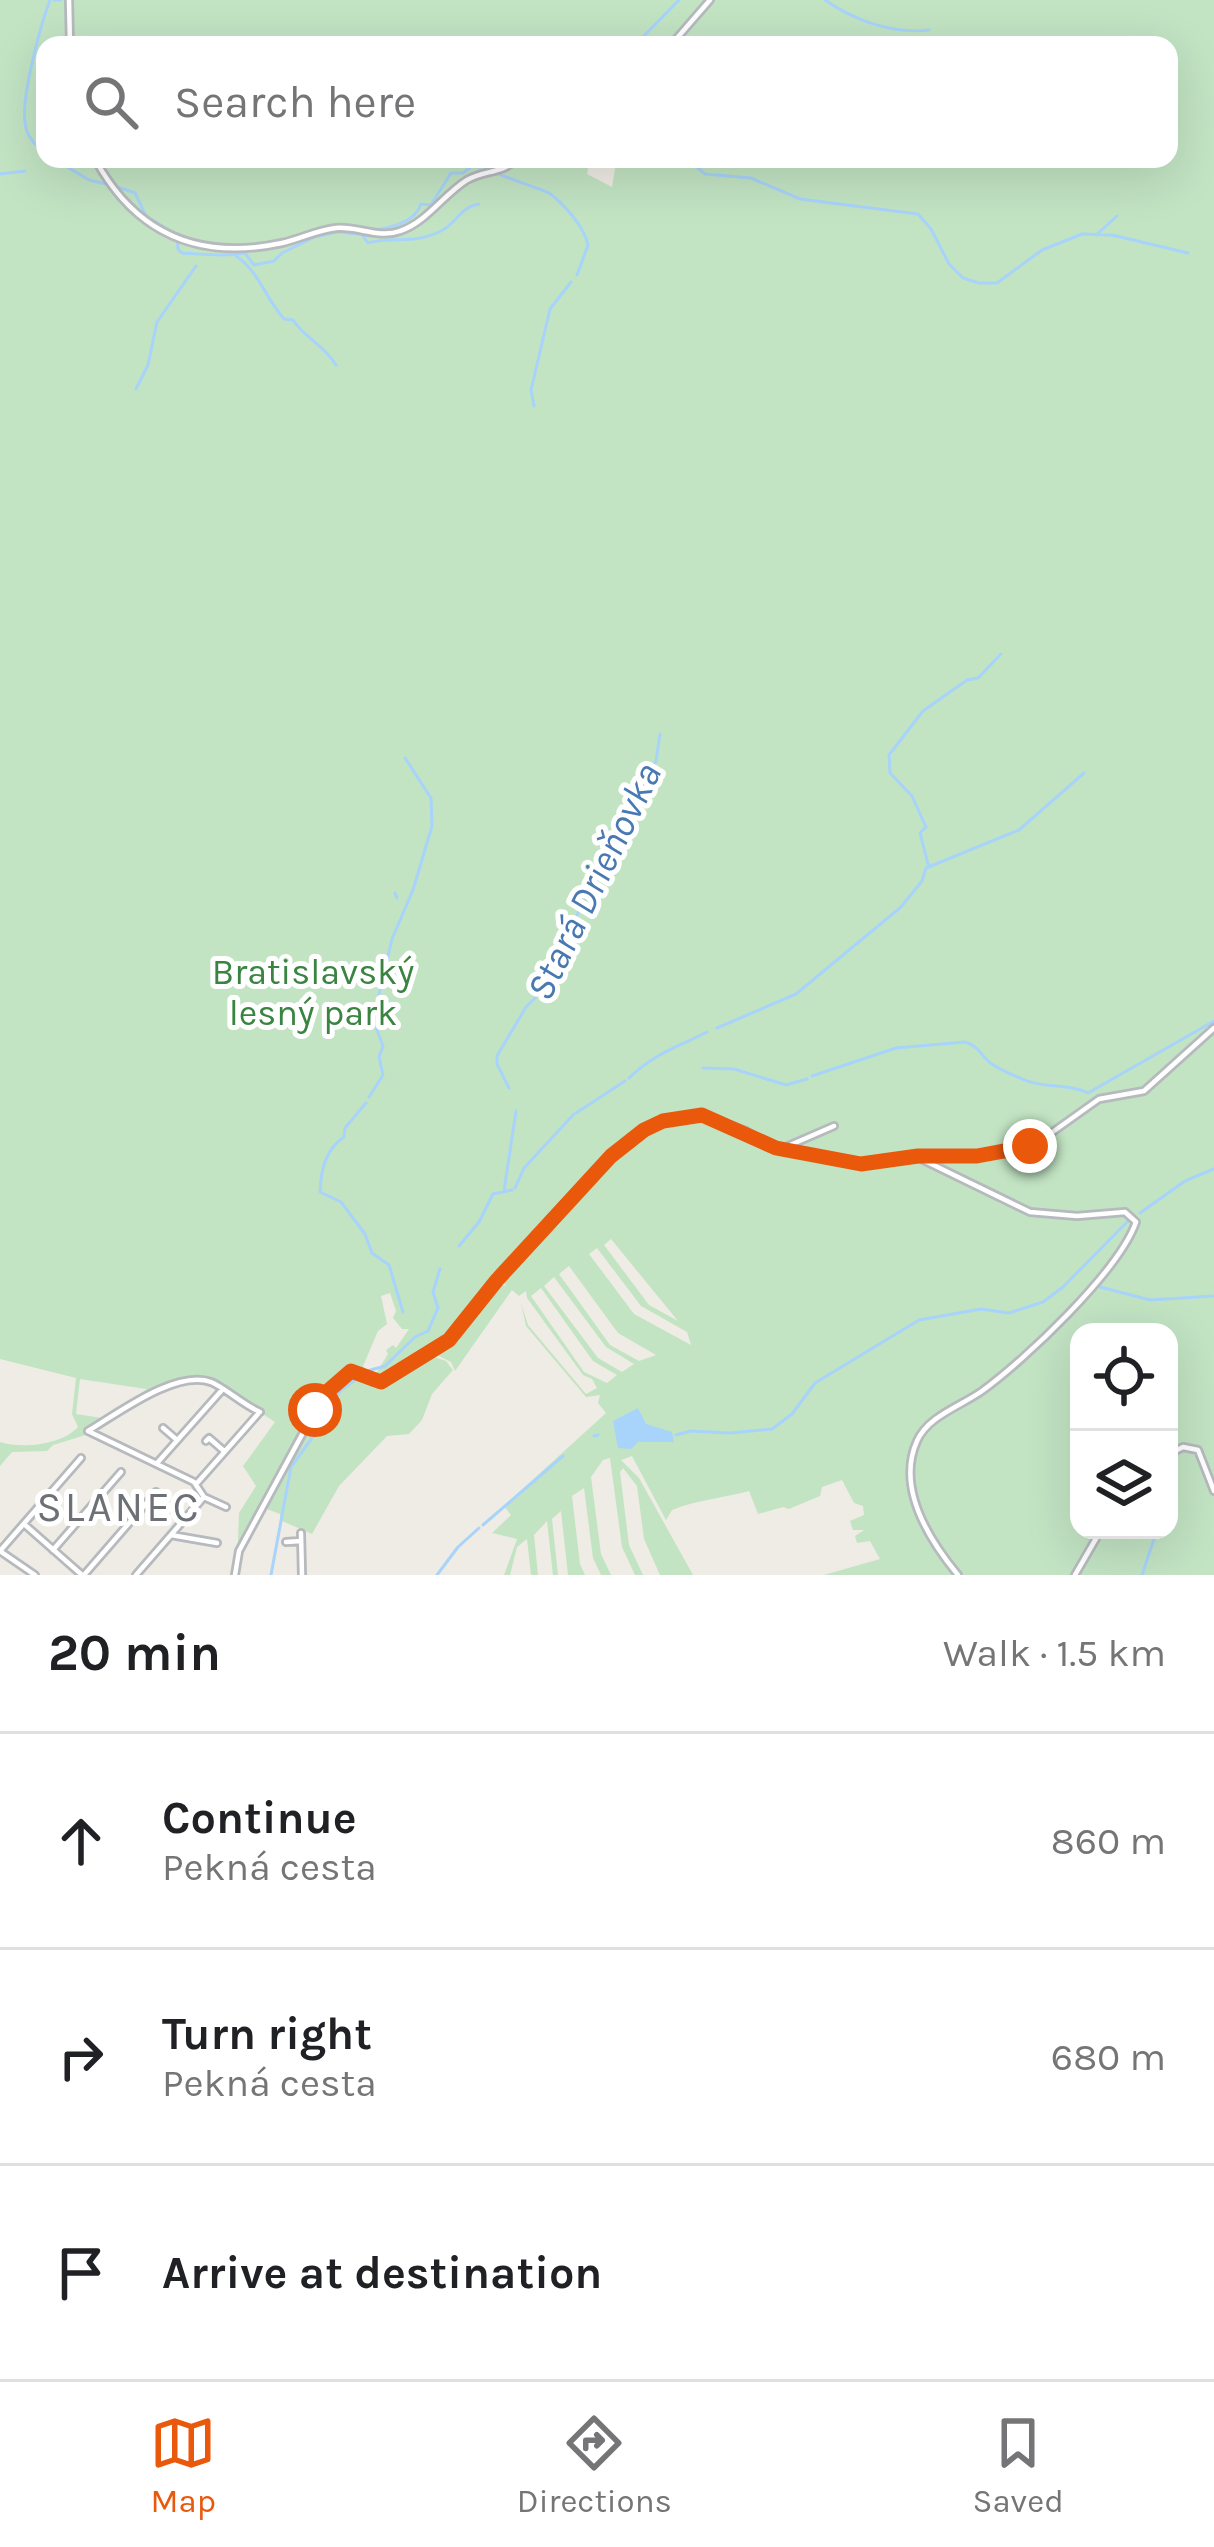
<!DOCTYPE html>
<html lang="en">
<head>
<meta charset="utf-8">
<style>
  body { margin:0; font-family:Karla,sans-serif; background:#f2f2f2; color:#202124 }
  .controls { position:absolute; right:36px; bottom:36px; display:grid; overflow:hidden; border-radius:24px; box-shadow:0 12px 48px #0002 }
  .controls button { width:108px; height:108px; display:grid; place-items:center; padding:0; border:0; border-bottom:3px solid #e0e0e0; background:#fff; color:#202124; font:60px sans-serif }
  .stop { position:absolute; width:36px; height:36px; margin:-27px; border:9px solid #ea580c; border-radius:50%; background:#fff }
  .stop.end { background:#ea580c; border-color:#fff; box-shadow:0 3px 12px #0008 }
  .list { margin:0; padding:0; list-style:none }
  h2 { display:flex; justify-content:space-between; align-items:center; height:156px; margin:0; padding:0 48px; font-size:51px }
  h2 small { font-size:39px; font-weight:400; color:#757577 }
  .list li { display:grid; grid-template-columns:78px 1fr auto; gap:36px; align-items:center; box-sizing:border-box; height:216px; padding:0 48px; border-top:3px solid #e0e0e0 }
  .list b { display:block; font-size:45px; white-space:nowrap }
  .list p { margin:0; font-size:39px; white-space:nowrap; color:#757577 }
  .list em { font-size:39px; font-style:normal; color:#757577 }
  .icon { flex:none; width:66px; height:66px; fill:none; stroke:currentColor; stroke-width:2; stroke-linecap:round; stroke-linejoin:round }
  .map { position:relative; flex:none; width:1214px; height:1575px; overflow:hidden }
  .search { position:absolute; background:#fff; box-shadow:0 12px 48px #0002; left:36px; right:36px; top:36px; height:132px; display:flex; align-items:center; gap:30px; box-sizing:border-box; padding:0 42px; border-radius:24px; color:#757577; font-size:45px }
  .sheet { height:804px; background:#fff }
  nav { display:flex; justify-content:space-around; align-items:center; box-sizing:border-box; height:168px; border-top:3px solid #e0e0e0; background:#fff; font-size:33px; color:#757577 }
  nav a { display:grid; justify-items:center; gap:6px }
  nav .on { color:#ea580c }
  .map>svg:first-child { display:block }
</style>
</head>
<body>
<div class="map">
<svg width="1214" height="1575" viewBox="0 0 1214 1575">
  <rect width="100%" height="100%" fill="#eeece4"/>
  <path fill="#c2e4c3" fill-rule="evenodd" d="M0 0H70L66 1 67 45H45V159H590L587 174 612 187 616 163 624 165 625 159H1169V45H72L71 0H1214V1575H824L880 1559 870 1541 857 1543 855 1536 864 1530H853L850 1521 864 1515 863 1506 854 1503 842 1480 822 1487 820 1496 789 1509 783 1507 758 1514 749 1491C722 1498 697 1500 672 1510L666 1520 632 1456 621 1460 639 1478 693 1575H660L644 1539 637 1486 623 1468 620 1472 629 1545 643 1575H635L622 1547 610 1458 603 1460 591 1477 601 1554 611 1575H601L593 1558 584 1488 572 1496 580 1564 585 1575H568L561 1511 552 1519 558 1575H553L547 1521 534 1535 538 1575H531L527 1539 517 1547 510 1575H504L517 1539 492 1533 511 1515 504 1506 606 1413 598 1403 600 1395 586 1397 526 1326 521 1303 528 1325 586 1394 597 1388 592 1379 583 1375 527 1298 526 1291 519 1296 512 1290 455 1371 451 1362 435 1354 454 1338 496 1283 506 1286 501 1278 571 1196C545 1223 519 1250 495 1278 464 1313 420 1383 367 1379L374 1384 382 1383 431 1356 446 1361 453 1370 432 1394 422 1420 409 1434 387 1436 339 1486 312 1534 280 1520V1514L264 1508 242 1541 238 1542 239 1513 256 1486 243 1466 275 1422 208 1378 160 1385 86 1431 89 1434 53 1445 47 1451 12 1452 0 1466V1442C22 1449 62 1445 78 1427L72 1414 76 1378 0 1359ZM611 1239 678 1321 649 1305 604 1245ZM597 1248 641 1306 687 1332 691 1345 634 1314 589 1254ZM569 1266 618 1333 656 1355 639 1361 610 1345 559 1274ZM554 1277 606 1347 634 1364 622 1372 598 1358 544 1286ZM541 1288 593 1361 617 1375 607 1383 584 1372 531 1296ZM390 1293 396 1311 393 1318 402 1329H409L396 1348 393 1345 386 1350 388 1354 377 1372 369 1373 363 1366 378 1331 387 1324 381 1296ZM1079 1332H1169V1530H1079ZM80 1379 146 1389V1390L102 1418 76 1414Z"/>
  <path fill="#a8d3fa" d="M638 1408 646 1424 672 1432 674 1442H638L631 1449 618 1448 613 1421Z"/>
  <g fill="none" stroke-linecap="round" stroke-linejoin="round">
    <path stroke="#a8d3fa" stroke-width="3" d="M54 0H61
      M825 0C855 21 893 34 929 30
      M635 45 679 0
      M45 153C35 145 26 136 25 122 21 97 41 24 50 0
      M54 159 89 180 106 184
      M687 159 705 174 751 178 800 199 918 214 931 229 949 264 963 278 979 283H997L1042 250 1082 234 1112 235 1188 253
      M479 167H495
      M496 173C505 177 546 191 549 193 564 204 584 226 588 245L577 275
      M0 174 25 171
      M115 186 135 193 146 216 177 235 178 249 182 253C203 254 223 257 245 253L254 265 274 261 282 253 315 237 337 232 367 235
      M375 230C393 227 415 222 421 204L431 205 451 173H463L472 166 478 167 484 159
      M1096 235 1117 216
      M363 236 368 243C394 235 411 246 441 231 457 223 460 207 479 204
      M236 256C258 270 266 299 284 319L293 320C306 339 324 345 336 365
      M136 389 148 365 157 322 196 266
      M534 406 531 390 550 309 571 282
      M928 864 920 833 926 827 912 796 890 773 889 755 923 711 967 680 978 678 1001 654
      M395 893 397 898
      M717 1028 796 994 901 907 922 881 926 868 1019 830 1084 773
      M703 1068 734 1069 786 1085 807 1079
      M812 1076 896 1048 965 1042C980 1046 982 1059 995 1066 1003 1071 1013 1075 1022 1079 1044 1089 1068 1083 1088 1093L1214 1021
      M629 1078C655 1053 676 1048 707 1032
      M509 1088 497 1064V1056L526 1007 552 981 579 910 610 858 618 822 639 797 656 761 660 734
      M369 1097 383 1075 379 1057 383 1046 374 1022 375 1011 392 939 413 890 432 826 431 798 405 758
      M366 1103 345 1128 344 1137C325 1150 321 1170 320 1192L341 1202 365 1234 372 1253 389 1265 403 1312
      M576 1113 625 1081
      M515 1188 524 1168 574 1114
      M504 1191 516 1111
      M1140 1213 1185 1181 1214 1169
      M459 1246 479 1222 493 1194 512 1190
      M1100 1287 1150 1300 1214 1296
      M676 1435 691 1431 730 1433 772 1429 792 1414 815 1383 919 1320 981 1309 1009 1313 1043 1302 1063 1287 1128 1221
      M594 1436 598 1435
      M483 1525 563 1456
      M271 1575 291 1467 312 1438 314 1427 324 1419 340 1391 367 1371 385 1366 415 1337 428 1331 438 1308 433 1292 440 1269
      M437 1575 458 1547 479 1528
      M1142 1575 1154 1539"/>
    <defs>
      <path id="street" d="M69 0 70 45
        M671 45 710 0
        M95 159C135 233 198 261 282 243 300 239 317 230 336 228 358 226 379 239 400 231 427 222 444 194 467 180 484 170 502 174 517 159
        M781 1149 834 1126
        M919 1158 1030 1212 1077 1216 1125 1212 1136 1222C1119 1271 1025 1360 982 1391 961 1406 928 1416 917 1441 896 1488 930 1541 958 1575
        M163 1428 177 1440
        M88 1431C117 1414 176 1369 211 1382 224 1387 243 1405 260 1412
        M88 1431 194 1482 204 1497 226 1507
        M206 1441 209 1438 224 1451
        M1169 1454 1183 1447 1198 1450 1214 1491
        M158 1462 222 1390
        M198 1482 258 1414
        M24 1524 82 1575
        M301 1533 302 1575
        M171 1535 217 1543
        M286 1542 301 1541
        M53 1550 121 1472
        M35 1575 0 1551 81 1458
        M84 1575 156 1492
        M136 1575 203 1498
        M235 1575 239 1551 318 1405 354 1371 373 1382 385 1380 449 1340 497 1279 585 1183 626 1143 655 1125 702 1115 746 1131 775 1148 866 1164 918 1156 968 1157 1013 1151 1047 1136 1099 1099 1144 1091 1214 1028
        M1075 1575 1101 1530"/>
    </defs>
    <use href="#street" stroke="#b6b9bd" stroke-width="10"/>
    <use href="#street" stroke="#fff" stroke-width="4.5"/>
  </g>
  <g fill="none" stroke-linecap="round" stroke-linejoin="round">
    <path stroke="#ea580c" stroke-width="15" d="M315 1410 328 1391 351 1371 381 1382 449 1340 497 1280 611 1156 644 1130 663 1121 702 1115 776 1148 861 1164 918 1156H977L1030 1146"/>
  </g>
  <g text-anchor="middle" stroke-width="10" stroke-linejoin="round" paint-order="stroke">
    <g font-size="36" fill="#3a8441" stroke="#fff">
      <text x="313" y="984">Bratislavský<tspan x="313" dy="41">lesný park</tspan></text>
    </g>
    <g font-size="39" font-style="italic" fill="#4879b3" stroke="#fff">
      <text transform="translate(593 881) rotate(-64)" y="14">Stará Drieňovka</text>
    </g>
    <g font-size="42" letter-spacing="3" fill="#6d7176" stroke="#fff">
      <text x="119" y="1521">SLANEC</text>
    </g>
  </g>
</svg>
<div class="controls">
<button><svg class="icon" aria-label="locate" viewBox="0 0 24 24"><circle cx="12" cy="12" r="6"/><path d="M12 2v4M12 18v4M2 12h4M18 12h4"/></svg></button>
<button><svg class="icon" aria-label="layers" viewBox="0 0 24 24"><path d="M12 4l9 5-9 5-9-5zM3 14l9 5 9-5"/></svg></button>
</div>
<div class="stop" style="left:315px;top:1410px"></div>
<div class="stop end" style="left:1030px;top:1146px"></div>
<div class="search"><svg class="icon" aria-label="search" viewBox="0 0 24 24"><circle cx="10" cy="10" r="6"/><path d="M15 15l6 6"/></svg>Search here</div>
</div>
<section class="sheet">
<h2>20 min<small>Walk · 1.5 km</small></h2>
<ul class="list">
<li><svg class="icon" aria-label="ahead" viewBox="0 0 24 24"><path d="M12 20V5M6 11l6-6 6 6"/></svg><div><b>Continue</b><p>Pekná cesta</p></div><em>860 m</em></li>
<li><svg class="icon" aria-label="right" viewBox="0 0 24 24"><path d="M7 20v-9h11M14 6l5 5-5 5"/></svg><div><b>Turn right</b><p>Pekná cesta</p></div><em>680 m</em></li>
<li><svg class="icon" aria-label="arrive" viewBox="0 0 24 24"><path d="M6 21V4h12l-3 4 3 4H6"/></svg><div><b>Arrive at destination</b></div></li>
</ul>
</section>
<nav>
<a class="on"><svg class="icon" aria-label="map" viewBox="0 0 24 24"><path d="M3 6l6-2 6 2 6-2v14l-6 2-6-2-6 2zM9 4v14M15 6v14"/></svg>Map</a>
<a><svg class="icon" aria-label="directions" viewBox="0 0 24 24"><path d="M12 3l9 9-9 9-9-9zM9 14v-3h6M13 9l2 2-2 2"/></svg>Directions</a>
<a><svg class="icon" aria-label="saved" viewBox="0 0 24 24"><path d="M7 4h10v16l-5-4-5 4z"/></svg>Saved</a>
</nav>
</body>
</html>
